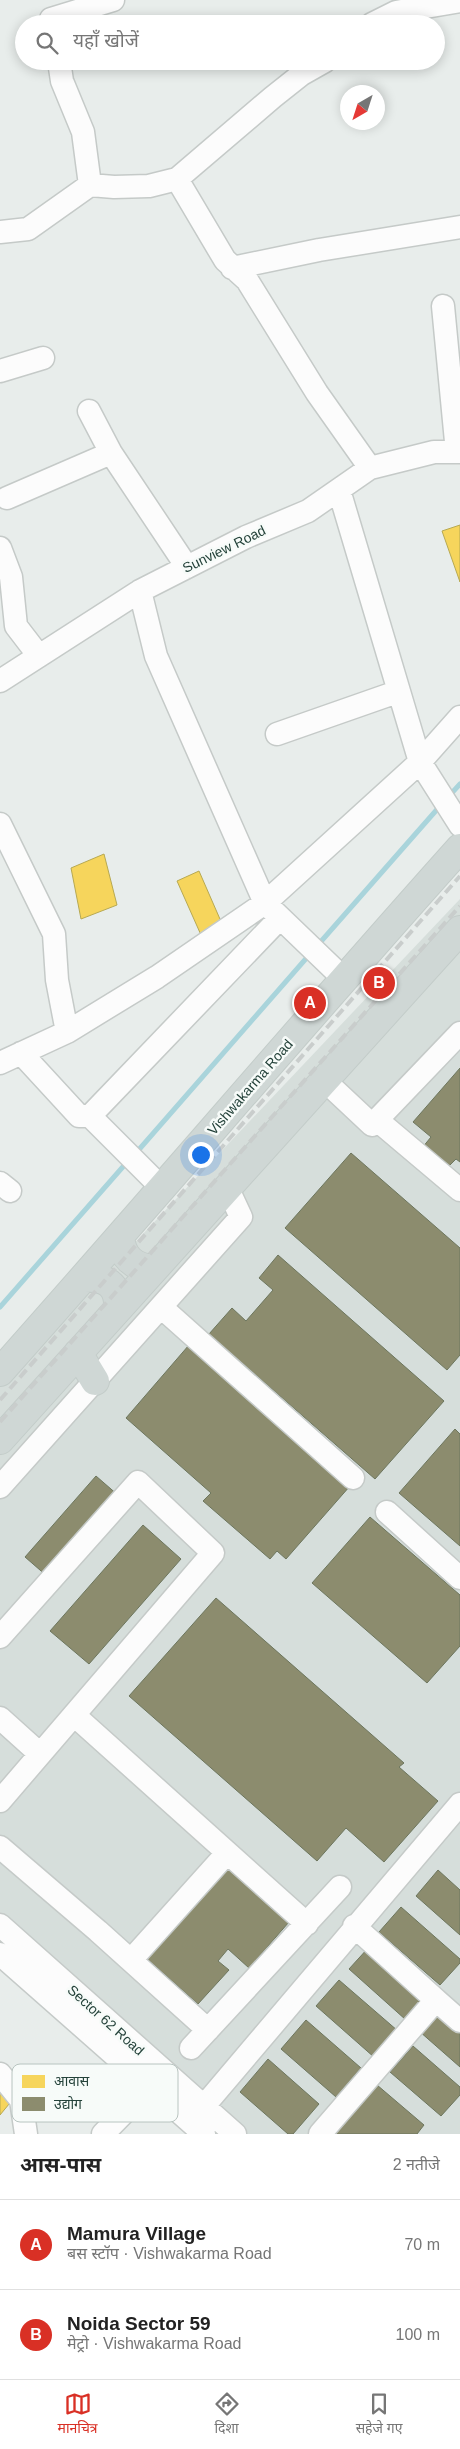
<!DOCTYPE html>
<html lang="hi">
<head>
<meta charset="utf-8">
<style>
  body { margin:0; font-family:Arial,"Noto Sans Devanagari",sans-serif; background:#f2f2f2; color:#222 }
  .compass { position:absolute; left:340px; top:85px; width:45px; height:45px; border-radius:50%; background:#fff; box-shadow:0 2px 12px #0003; rotate:219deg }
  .you { position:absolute; left:200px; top:1154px; width:18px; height:18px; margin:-12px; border:4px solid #fff; border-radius:50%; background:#1a73e8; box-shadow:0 0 0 8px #1a73e833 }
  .badge { display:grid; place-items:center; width:32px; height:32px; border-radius:50%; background:#d93025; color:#fff; font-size:16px; font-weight:700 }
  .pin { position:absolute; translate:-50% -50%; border:2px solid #fff; box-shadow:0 1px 5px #0006 }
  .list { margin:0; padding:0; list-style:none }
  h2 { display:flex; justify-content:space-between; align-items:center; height:65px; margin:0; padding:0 20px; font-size:21px }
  h2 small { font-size:16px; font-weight:400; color:#767676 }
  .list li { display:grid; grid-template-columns:32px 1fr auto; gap:15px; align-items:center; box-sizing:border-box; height:90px; padding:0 20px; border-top:1px solid #e0e0e0 }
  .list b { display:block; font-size:19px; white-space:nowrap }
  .list p { margin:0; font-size:16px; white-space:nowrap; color:#767676 }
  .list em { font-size:16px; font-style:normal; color:#767676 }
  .icon { flex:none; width:28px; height:28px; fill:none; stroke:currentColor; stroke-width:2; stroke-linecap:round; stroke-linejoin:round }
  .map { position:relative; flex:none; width:460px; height:2134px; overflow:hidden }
  .search { position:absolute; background:#fff; box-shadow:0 2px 12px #0003; left:15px; right:15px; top:15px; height:55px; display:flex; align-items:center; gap:12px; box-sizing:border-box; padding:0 18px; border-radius:28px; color:#767676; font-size:19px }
  .sheet { height:245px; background:#fff }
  nav { display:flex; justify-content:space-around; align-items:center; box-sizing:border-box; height:70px; border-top:1px solid #e0e0e0; background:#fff; font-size:14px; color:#767676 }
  nav a { display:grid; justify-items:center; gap:2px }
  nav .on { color:#d93025 }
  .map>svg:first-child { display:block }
</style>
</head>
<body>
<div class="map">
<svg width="460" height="2134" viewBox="0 0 460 2134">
  <rect width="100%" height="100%" fill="#e8edeb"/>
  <path fill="#d6dedb" d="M460 899V2134H238L0 1922V1385Z"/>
  <path fill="#f6d55c" stroke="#b7a952" d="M460 525V582L442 531Z
    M104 854 117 905 81 919 71 868Z
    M199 871 223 926 201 935 177 881Z
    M0 2087 14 2098 0 2115Z"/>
  <path fill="#8c8c6e" stroke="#6d765e" d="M460 1068V1162L456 1159 446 1169 422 1148 431 1137 413 1122Z
    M351 1153 460 1248V1355L447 1370 285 1228Z
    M278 1255 444 1401 375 1479 209 1334 232 1308 246 1321 273 1290 259 1278Z
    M189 1345 350 1486 286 1559 277 1551 270 1559 203 1501 211 1493 126 1418Z
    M455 1429 460 1434V1546L399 1493Z
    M96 1476 119 1496 48 1577 25 1557Z
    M370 1517 460 1595V1646L427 1683 312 1583Z
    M143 1525 181 1559 89 1664 50 1631Z
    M216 1598 404 1763 399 1767 438 1801 384 1862 346 1828 317 1861 129 1696Z
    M226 1866 289 1922 249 1968 228 1949 218 1961 229 1970 198 2004 145 1957Z
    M438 1870 460 1890V1935L416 1896Z
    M401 1907 460 1959V1963L440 1985 379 1932Z
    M369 1947 426 1997 406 2020 349 1969Z
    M339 1980 398 2031 375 2058 316 2006Z
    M439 2008 460 2026V2067L419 2031Z
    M306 2020 361 2068 336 2097 281 2049Z
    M413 2046 460 2087V2095L441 2116 390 2072Z
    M268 2059 319 2104 293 2134H288L240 2092Z
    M370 2079 424 2125 417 2134H322Z"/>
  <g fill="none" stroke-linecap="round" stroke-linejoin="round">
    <path stroke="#a9d4db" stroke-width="5" d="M449 796 460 784
      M317 946 440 806
      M136 1153 310 954
      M0 1307 128 1161"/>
    <defs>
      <path id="minor" d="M51 19 113 0
        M372 24 396 12 460 1
        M59 61 62 81 83 132 90 185
        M177 179 225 260 247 280 317 393 370 468
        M0 232 28 229 90 185 114 187 149 186 177 179 273 97 302 74 325 61
        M232 268 319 250 460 227
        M443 306 457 452
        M0 371 43 358
        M89 411 111 453 187 567
        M339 490 420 762 460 825
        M7 498 111 453
        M0 548 11 577 16 626 39 656
        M140 591 156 656 265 903 343 978
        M0 681 140 591 246 537 308 511 370 468 434 452H460
        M277 734 397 692
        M0 824 54 934 57 980 67 1032
        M21 1053 79 1116H90
        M0 1063 67 1032 157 977 265 903 420 762 460 717
        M324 1080 372 1125 460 1033
        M377 1120 460 1190
        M0 1183 10 1191
        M162 1188 90 1116 280 918
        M161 1307 353 1478
        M0 1487 241 1217 227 1187
        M387 1512 460 1578
        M0 1637 138 1482 213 1553 0 1801
        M74 1715 307 1924
        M0 1718 40 1754
        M0 1847 98 1931 208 2030
        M0 1925 235 2134
        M0 1954 204 2134
        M131 1960 227 1853
        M436 2000 460 2021
        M191 2048 340 1887
        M0 2074 21 2100 26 2134
        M204 2106 460 1804
        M103 2134 150 2086
        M320 2134 436 2000 354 1926"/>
      <path id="major" d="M120 1237C122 1257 133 1267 153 1269
        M84 1278C105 1276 119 1285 118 1307
        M78 1353 95 1381
        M0 1372C155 1198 305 1021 460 848
        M0 1440 460 930"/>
    </defs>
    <use href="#minor" stroke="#c5cac8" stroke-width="25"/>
    <use href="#major" stroke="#c3ccc9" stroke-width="30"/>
    <use href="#minor" stroke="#fcfcfc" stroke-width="22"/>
    <use href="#major" stroke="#cfd7d5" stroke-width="28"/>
    <path stroke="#c9cdcc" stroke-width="4" stroke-dasharray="10 5" stroke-linecap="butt" d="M0 1400 460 876
      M0 1422 460 906"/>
  </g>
  <g text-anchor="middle" stroke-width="5" stroke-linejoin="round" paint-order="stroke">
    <g font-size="14" fill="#24423a" stroke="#f7fbf9">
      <text transform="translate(224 549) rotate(-26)" y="5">Sunview Road</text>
      <text transform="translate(250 1087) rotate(-49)" y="5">Vishwakarma Road</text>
      <text transform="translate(106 2020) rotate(42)" y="5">Sector 62 Road</text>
    </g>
  </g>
  <rect x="12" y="2064" width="166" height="58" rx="8" fill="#f7fbf9" stroke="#b8c4c0" stroke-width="1"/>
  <rect x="22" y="2075" width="23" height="13" fill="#f6d55c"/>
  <rect x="22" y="2097" width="23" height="14" fill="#8c8c6e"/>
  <g font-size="14" fill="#24423a">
    <text x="54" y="2086">आवास</text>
    <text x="54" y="2109">उद्योग</text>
  </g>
</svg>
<svg class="compass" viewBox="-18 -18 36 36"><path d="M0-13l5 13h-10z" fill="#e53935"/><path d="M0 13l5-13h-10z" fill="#767676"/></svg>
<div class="you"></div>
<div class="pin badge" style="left:310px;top:1003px">A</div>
<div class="pin badge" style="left:379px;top:983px">B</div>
<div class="search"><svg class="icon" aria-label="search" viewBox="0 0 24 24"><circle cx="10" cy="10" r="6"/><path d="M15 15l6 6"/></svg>यहाँ खोजें</div>
</div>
<section class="sheet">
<h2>आस-पास<small>2 नतीजे</small></h2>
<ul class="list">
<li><span class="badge">A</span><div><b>Mamura Village</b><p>बस स्टॉप · Vishwakarma Road</p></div><em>70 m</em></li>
<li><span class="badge">B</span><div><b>Noida Sector 59</b><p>मेट्रो · Vishwakarma Road</p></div><em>100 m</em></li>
</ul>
</section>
<nav>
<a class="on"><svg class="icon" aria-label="map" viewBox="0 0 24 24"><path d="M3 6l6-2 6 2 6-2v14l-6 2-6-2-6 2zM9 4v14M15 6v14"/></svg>मानचित्र</a>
<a><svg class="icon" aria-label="directions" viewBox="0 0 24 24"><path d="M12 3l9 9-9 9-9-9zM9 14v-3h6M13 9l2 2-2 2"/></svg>दिशा</a>
<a><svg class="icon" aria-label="saved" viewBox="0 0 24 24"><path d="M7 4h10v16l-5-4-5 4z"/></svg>सहेजे गए</a>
</nav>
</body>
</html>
